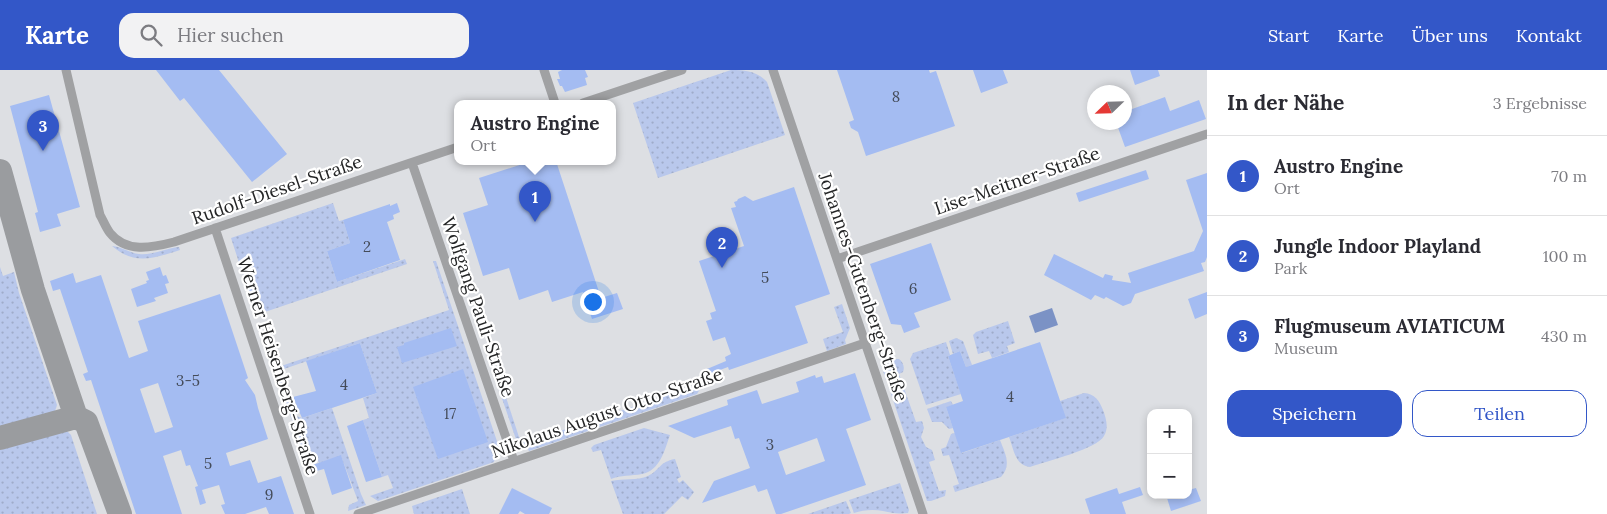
<!DOCTYPE html>
<html lang="de">
<head>
<meta charset="utf-8">
<style>
  body { margin:0; font-family:Lora,serif; background:#f2f2f3; color:#2b2b33 }
  .controls { position:absolute; right:15px; bottom:15px; display:grid; overflow:hidden; border-radius:10px; box-shadow:0 2px 8px #0003 }
  .controls button { width:45px; height:45px; display:grid; place-items:center; padding:0; border:0; border-bottom:1px solid #e1e1e2; background:#fff; color:#2b2b33; font:25px sans-serif }
  .compass { position:absolute; left:1087px; top:15px; width:45px; height:45px; border-radius:50%; background:#fff; box-shadow:0 2px 8px #0003; rotate:247deg }
  .you { position:absolute; left:592px; top:231px; width:18px; height:18px; margin:-12px; border:4px solid #fff; border-radius:50%; background:#1a73e8; box-shadow:0 0 0 8px #1a73e833 }
  .badge { display:grid; place-items:center; width:32px; height:32px; border-radius:50%; background:#3357c8; color:#fff; font-size:16px; font-weight:700 }
  .pin { position:absolute; translate:-50% -41px; filter:drop-shadow(0 1px 2px #0008) }
  .pin::after { content:''; position:absolute; top:26px; width:18px; height:15px; background:inherit; clip-path:polygon(0 0,100% 0,50% 100%) }
  .popup { position:absolute; left:454px; top:30px; width:162px; height:65px; box-sizing:border-box; display:grid; place-content:center; border-radius:10px; background:#fff; filter:drop-shadow(0 1px 4px #0005); font-size:16px; white-space:nowrap; color:#7c7c81 }
  .popup b { font-size:19px; color:#2b2b33 }
  .popup::after { content:''; position:absolute; left:50%; top:100%; margin-left:-10px; border:10px solid transparent; border-top-color:#fff }
  .list { margin:0; padding:0; list-style:none }
  h2 { display:flex; justify-content:space-between; align-items:center; height:65px; margin:0; padding:0 20px; font-size:21px }
  h2 small { font-size:16px; font-weight:400; color:#7c7c81 }
  .list li { display:grid; grid-template-columns:32px 1fr auto; gap:15px; align-items:center; box-sizing:border-box; height:80px; padding:0 20px; border-top:1px solid #e1e1e2 }
  .list b { display:block; font-size:19px; white-space:nowrap }
  .list p { margin:0; font-size:16px; white-space:nowrap; color:#7c7c81 }
  .list em { font-size:16px; font-style:normal; color:#7c7c81 }
  .actions { display:flex; gap:10px; padding:15px 20px }
  .actions a { flex:1; padding:11px 0; border:1px solid #3357c8; border-radius:15px; text-align:center; font-size:18px; color:#3357c8 }
  .actions .main { background:#3357c8; color:#fff }
  .icon { flex:none; width:28px; height:28px; fill:none; stroke:currentColor; stroke-width:2; stroke-linecap:round; stroke-linejoin:round }
  .map { position:relative; flex:none; width:1207px; height:444px; overflow:hidden }
  header { display:flex; align-items:center; gap:30px; box-sizing:border-box; height:70px; padding:0 25px; background:#3357c8; color:#fff }
  header strong { font-size:24px }
  nav { display:flex; gap:28px; margin-inline-start:auto; font-size:18px }
  .search { width:350px; height:45px; background:#f2f2f3; display:flex; align-items:center; gap:12px; box-sizing:border-box; padding:0 18px; border-radius:15px; color:#7c7c81; font-size:19px }
  main { display:flex }
  aside { flex:1; background:#fff }
  .map>svg:first-child { display:block }
</style>
</head>
<body>
<header>
<strong>Karte</strong>
<div class="search"><svg class="icon" aria-label="search" viewBox="0 0 24 24"><circle cx="10" cy="10" r="6"/><path d="M15 15l6 6"/></svg>Hier suchen</div>
<nav><a>Start</a><a>Karte</a><a>Über uns</a><a>Kontakt</a></nav>
</header>
<main>
<div class="map">
<svg width="1207" height="444" viewBox="0 0 1207 444">
  <defs>
    <pattern id="grass-dots" width="8" height="8" patternUnits="userSpaceOnUse" patternTransform="scale(1.25)"><rect width="8" height="8" fill="#b9c8ec"/><path d="M2 2h.1M6 6h.1" fill="none" stroke="#9facca" stroke-width="1.8" stroke-linecap="round"/></pattern>
  </defs>
  <rect width="100%" height="100%" fill="#dddfe3"/>
  <path fill="url(#grass-dots)" d="M731 0C745 0 757 1 767 12L785 65 658 108 633 33Z
    M333 133 339 151 343 150 350 173 327 181 337 212 405 189 407 194 256 245 231 168Z
    M112 176C122 177 130 183 139 184 150 186 167 178 179 177L180 180C154 188 135 196 112 176Z
    M433 191H436L501 383 499 388 494 391V392L378 431 370 426 393 418 388 405 382 407 363 350 369 348 363 328 377 323 360 273 278 301 284 319 282 320 275 298 449 240Z
    M0 197 3 206 14 202 19 223 57 335 54 344 49 347 0 361Z
    M842 234 850 258 845 270 846 274 827 281 823 269 843 262 834 237Z
    M1008 251 1015 273 1007 276 1009 282 992 288 989 281 978 284 973 265 976 262Z
    M956 268 963 271 972 295 966 297 960 281 953 284 949 271Z
    M946 272 950 285 948 286 961 324 926 335 910 289 913 283Z
    M894 289H899C903 292 905 297 903 302L899 304 916 352 922 351 924 358 921 367 926 377 932 380 935 390 929 392 939 421 946 420 945 426 931 431H927L889 318 893 317 891 309 886 310 883 301 890 292Z
    M501 312 519 367 527 372 692 317 693 319 699 316 700 319 697 324 529 381 528 379 522 380 519 378 497 314Z
    M1084 323C1095 324 1099 330 1103 340 1106 348 1109 358 1104 366 1097 379 1047 391 1030 397 1015 395 1014 380 1009 367L1065 348 1060 331Z
    M291 330 297 346 302 348 332 338 361 424 366 435 348 441 349 435 358 431 341 386 319 393 316 387 305 390 286 332Z
    M951 331 953 335 946 337 953 358 949 359 942 352H932L927 339Z
    M644 358 670 365C665 379 660 401 642 404 631 406 621 405 611 409L601 380 593 382 591 378 594 375Z
    M57 359 67 361 71 365 97 444H0V375Z
    M955 363 962 383 1000 370C1005 383 1012 395 1001 407L955 422 953 416 959 414 949 385 943 386 941 379 946 377 951 364Z
    M675 389 681 407 677 409 679 413 683 410 694 422 688 430 682 426 664 444H623L611 411C623 408 637 411 648 406 660 400 659 392 675 389Z
    M900 413 909 440 908 443C898 444 892 443 883 441 873 439 863 440 854 443L849 430Z
    M462 419 470 444H414L412 436Z
    M846 431 851 443 849 444H808Z"/>
  <path fill="#7b92c5" d="M1052 238 1058 255 1035 263 1029 246Z"/>
  <g fill="none" stroke-linecap="round" stroke-linejoin="round">
    <path stroke="#9a9c9f" stroke-width="24" d="M0 101 33 220 76 347 86 352 120 444
      M0 368 76 347"/>
  </g>
  <path fill="#a4bcf2" fill-rule="evenodd" d="M156 0H219L287 84 252 112 184 28 180 31Z
    M562 0H585L588 7 585 8 587 15 565 22 562 16H560L557 9H560L558 2Z
    M837 0H929L930 3 936 1 955 56 866 86 858 62 851 58 849 52 854 50Z
    M973 0H1003L1008 13 981 23Z
    M1130 0H1158L1160 6 1135 15Z
    M49 25 80 137 57 144 61 156 40 162 35 143 38 142 10 36Z
    M1165 27 1170 41 1199 30 1206 49 1125 77 1116 52H1124V42Z
    M532 91H556L601 228 617 223 623 239 592 249 583 222 552 232 548 220 519 230 509 198 483 206 463 143 488 135 479 108Z
    M1146 100 1149 109 1079 132 1076 123Z
    M1207 103V187L1205 192 1201 193 1204 201 1135 224 1131 233 1123 236 1106 227 1104 229 1095 225 1091 230 1044 205 1054 184 1103 208 1105 204 1113 206 1112 210 1131 213 1128 203 1194 181 1203 161 1186 110Z
    M794 117 830 224 795 236 808 273 729 300 728 297 709 304 707 299 726 291 725 287 731 284 725 267 713 271 706 251 712 249 710 243 716 241 699 191 744 176 731 138 736 137 734 132 737 131 738 129 745 126 753 131Z
    M397 133 400 142 393 145 394 149 387 152 400 190 337 212 327 181 350 173 343 150 390 134V136Z
    M931 173 951 230 914 243 920 257 904 263 901 255 891 254 870 194Z
    M160 197 163 206 166 205 169 213 165 214 168 223 154 228 156 231 137 237 131 219 147 213 146 211 149 210 146 202Z
    M73 203 76 213 101 205 129 288 148 281 138 251 220 224 248 308 245 310 255 325 258 338 268 369 226 383 230 396 250 390 258 413 281 406 294 444H269L266 437 245 444H225L221 435 225 434 219 415 202 420 206 433 200 435 195 417 198 416 190 395 186 396 181 380 163 386 182 444H136L91 310 86 311 83 304 88 302 60 219 53 221 50 211ZM158 313 173 357 155 363 140 319Z
    M1207 222V244L1195 249 1188 229Z
    M451 258 457 276 402 293 397 277 404 275V273Z
    M1040 272 1066 348 961 383 946 337 963 331 948 286 960 281 966 297Z
    M360 273 377 323 302 348 293 327 316 321 306 291Z
    M463 299 488 372 438 389 413 317Z
    M855 303 871 350 846 359 866 415 781 444H776L767 419 758 422 755 415 702 433 714 411 750 398 739 368 735 369 731 356 694 368 668 356 728 335 727 330 757 320 762 334 799 322 796 312 815 305 816 308 822 306 824 313ZM817 368 825 391 786 405 778 382Z
    M363 350 382 407 366 412 347 356Z
    M341 385 352 418 332 425 324 399 309 403 307 397Z
    M1140 417 1143 425 1122 432 1126 444H1090L1085 429 1117 418 1119 424Z
    M512 418 552 438 549 444H525L520 441 518 444H499Z
    M1196 418 1201 431 1171 441 1167 428 1173 425H1188V420Z"/>
  <g fill="none" stroke-linecap="round" stroke-linejoin="round">
    <path stroke="#a0a1a3" stroke-width="9" d="M66 0 100 145C103 150 106 158 110 163 126 183 151 178 174 172L458 77
      M544 0 555 33
      M773 0 923 444
      M583 33 682 0
      M412 93 514 391
      M215 158 310 444
      M837 189 1207 64
      M358 444 865 273"/>
  </g>
  <g text-anchor="middle" stroke-width="4.5" stroke-linejoin="round" paint-order="stroke">
    <g font-size="15" fill="#444b59">
      <text x="896" y="32">8</text>
      <text x="367" y="182">2</text>
      <text x="765" y="213">5</text>
      <text x="913" y="224">6</text>
      <text x="188" y="316">3-5</text>
      <text x="344" y="320">4</text>
      <text x="1010" y="332">4</text>
      <text x="450" y="349">17</text>
      <text x="770" y="380">3</text>
      <text x="208" y="399">5</text>
      <text x="269" y="430">9</text>
    </g>
    <g font-size="18" fill="#242526" stroke="#fff">
      <text transform="translate(1017 111) rotate(-19)" y="6">Lise-Meitner-Straße</text>
      <text transform="translate(277 120) rotate(-19)" y="6">Rudolf-Diesel-Straße</text>
      <text transform="translate(863 217) rotate(71)" y="6">Johannes-Gutenberg-Straße</text>
      <text transform="translate(478 237) rotate(71)" y="6">Wolfgang Pauli-Straße</text>
      <text transform="translate(278 296) rotate(72)" y="6">Werner Heisenberg-Straße</text>
      <text transform="translate(607 343) rotate(-19)" y="6">Nikolaus August Otto-Straße</text>
    </g>
  </g>
</svg>
<div class="controls">
<button>+</button>
<button>−</button>
</div>
<svg class="compass" viewBox="-18 -18 36 36"><path d="M0-13l5 13h-10z" fill="#e53935"/><path d="M0 13l5-13h-10z" fill="#7c7c81"/></svg>
<div class="you"></div>
<div class="pin badge" style="left:535px;top:152px">1</div>
<div class="popup"><b>Austro Engine</b>Ort</div>
<div class="pin badge" style="left:722px;top:198px">2</div>
<div class="pin badge" style="left:43px;top:81px">3</div>
</div>
<aside>
<h2>In der Nähe<small>3 Ergebnisse</small></h2>
<ul class="list">
<li><span class="badge">1</span><div><b>Austro Engine</b><p>Ort</p></div><em>70 m</em></li>
<li><span class="badge">2</span><div><b>Jungle Indoor Playland</b><p>Park</p></div><em>100 m</em></li>
<li><span class="badge">3</span><div><b>Flugmuseum AVIATICUM</b><p>Museum</p></div><em>430 m</em></li>
</ul>
<div class="actions"><a class="main">Speichern</a><a>Teilen</a></div>
</aside>
</main>
</body>
</html>
